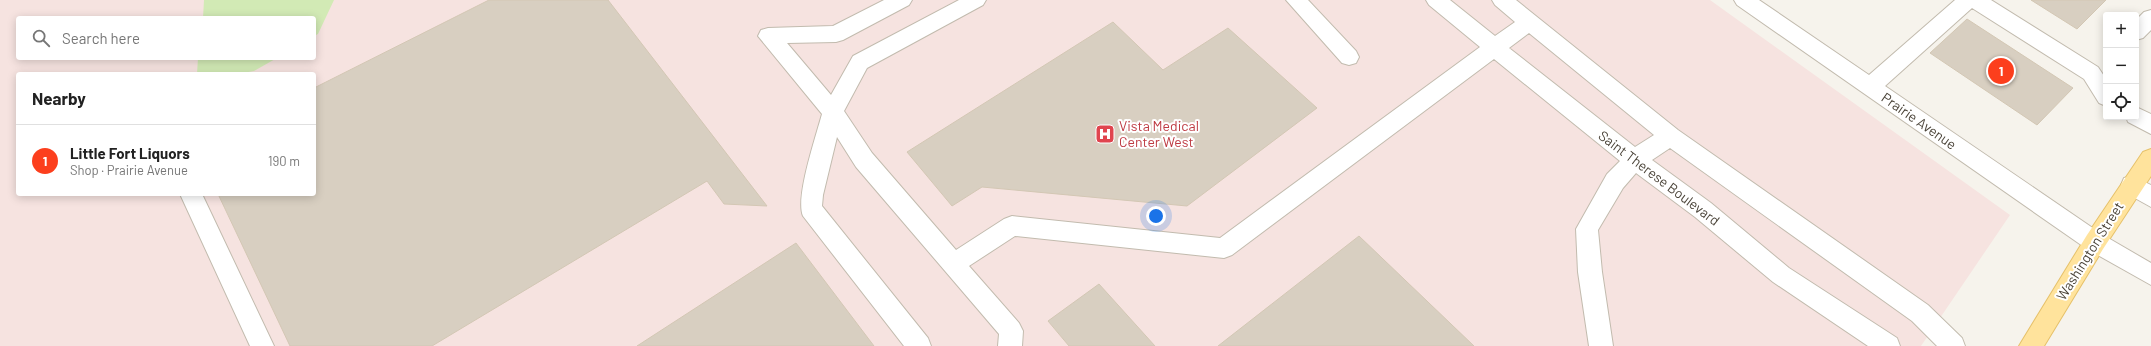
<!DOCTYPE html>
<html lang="en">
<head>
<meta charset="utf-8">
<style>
  body { margin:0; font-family:Barlow,sans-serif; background:#f6f6f6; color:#222 }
  .controls { position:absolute; right:12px; top:12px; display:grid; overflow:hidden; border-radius:4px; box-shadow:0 2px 10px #0003 }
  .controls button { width:36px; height:36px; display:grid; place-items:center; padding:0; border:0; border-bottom:1px solid #e0e0e0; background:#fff; color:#222; font:20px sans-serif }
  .you { position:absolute; left:1156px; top:216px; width:14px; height:14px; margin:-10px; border:3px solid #fff; border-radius:50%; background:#1a73e8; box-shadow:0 0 0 6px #1a73e833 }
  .badge { display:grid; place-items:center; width:26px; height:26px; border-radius:50%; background:#fc3f1d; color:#fff; font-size:13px; font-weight:700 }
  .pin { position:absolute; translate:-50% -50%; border:2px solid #fff; box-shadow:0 1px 4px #0006 }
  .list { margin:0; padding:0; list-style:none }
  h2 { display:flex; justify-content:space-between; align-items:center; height:52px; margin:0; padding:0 16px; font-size:17px }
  h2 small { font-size:13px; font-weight:400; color:#767676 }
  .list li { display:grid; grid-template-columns:26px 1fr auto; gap:12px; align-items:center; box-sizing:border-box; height:72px; padding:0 16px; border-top:1px solid #e0e0e0 }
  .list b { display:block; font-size:15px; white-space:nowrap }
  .list p { margin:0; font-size:13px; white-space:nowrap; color:#767676 }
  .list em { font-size:13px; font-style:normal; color:#767676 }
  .icon { flex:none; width:22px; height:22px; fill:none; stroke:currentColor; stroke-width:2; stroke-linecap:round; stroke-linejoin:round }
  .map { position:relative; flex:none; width:2151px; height:346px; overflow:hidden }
  .search { position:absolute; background:#fff; box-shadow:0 2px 10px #0003; left:16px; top:16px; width:300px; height:44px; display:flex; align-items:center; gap:10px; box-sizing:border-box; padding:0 14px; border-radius:4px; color:#767676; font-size:15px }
  .panel { position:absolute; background:#fff; box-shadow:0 2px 10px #0003; left:16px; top:72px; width:300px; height:124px; border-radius:4px }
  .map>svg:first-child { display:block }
</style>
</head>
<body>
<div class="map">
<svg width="2151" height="346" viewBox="0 0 2151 346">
  <rect width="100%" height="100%" fill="#f6f3ec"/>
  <path fill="#f6e3e0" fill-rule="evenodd" d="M0 0H1710L2010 215 1921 346H0ZM18 18H314V58H18ZM18 74H314V194H18Z"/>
  <path fill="#d2eab5" d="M204 0H334L318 34 314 36V18H203Z
    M198 58H277L254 71 237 74H197Z"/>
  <path fill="#d8cfc1" stroke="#d3c7b4" d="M489 0H608L767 206 724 204 707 181 432 346H290L218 194H314V88Z
    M2031 0H2106L2077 29Z
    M1967 19 2073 88 2037 125 1930 53Z
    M1113 22 1163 70 1228 28 1317 108 1187 206 982 187 952 206 907 152Z
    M1359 236 1474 346H1218Z
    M796 243 874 346H637Z
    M1099 284 1155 346H1069L1048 321Z"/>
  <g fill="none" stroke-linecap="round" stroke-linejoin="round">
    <defs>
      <path id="minor" d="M884 0H912L909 5 843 40 836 42 787 43 831 95 853 56 959 0H986L983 5 867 68 844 111 872 153 956 250 1004 219 1012 216 1220 238 1480 47 1429 5 1426 0H1450L1495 36 1515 22 1495 5 1492 0H1516L1678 130 1928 305 1962 338 1965 346H1937L1912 321 1670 148 1652 160 1711 203 1789 268 1897 338 1900 346H1868L1773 282 1695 217 1636 173 1623 188 1598 230 1602 272 1613 346H1589L1578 272 1576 229 1607 174 1620 161 1494 59 1232 255 1224 258 1015 236 969 266 1019 323 1023 331 1022 346H998L999 334 856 167 837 137 823 195 822 206 928 338 931 346H904L803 216C795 198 816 136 822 114L758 36 761 30 768 28 833 26ZM1529 33 1654 135 1635 147 1509 48Z
        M1286 0H1308L1356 51 1359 57 1356 63 1349 65 1342 63Z
        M1734 0H1759L1869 75 1955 0H1991L2098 67 2106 79V106L2099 103 2084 79 1972 8 1885 86 2103 235 2151 263V285L2087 249 1737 5Z
        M2151 10V30L2143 38 2136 40V20L2144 12Z
        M2136 107 2151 114V134L2128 122 2126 117H2136Z
        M2132 176 2151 185V207L2124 192 2121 185 2124 178Z
        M180 194H202L274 346H250Z"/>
      <path id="major" d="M2151 149V176L2103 249 2044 346H2019L2087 235 2143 152Z"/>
    </defs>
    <use href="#minor" stroke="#c2bbae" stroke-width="2"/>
    <use href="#major" stroke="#e6c16a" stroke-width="2"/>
    <use href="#minor" fill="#fff" fill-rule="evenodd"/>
    <use href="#major" fill="#ffe39c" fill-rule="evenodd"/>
  </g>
  <defs>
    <symbol id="hospital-square" viewBox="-11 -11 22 22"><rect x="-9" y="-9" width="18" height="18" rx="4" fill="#e0444e" stroke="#fff"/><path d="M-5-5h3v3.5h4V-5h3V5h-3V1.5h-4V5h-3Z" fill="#fff"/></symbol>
  </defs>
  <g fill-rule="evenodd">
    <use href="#hospital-square" x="1094" y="123" width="22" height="22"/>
  </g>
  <g text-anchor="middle" stroke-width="4" stroke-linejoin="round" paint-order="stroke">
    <g font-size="14" fill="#4b4439" stroke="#fff">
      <text transform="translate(1919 121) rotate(35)" y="5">Prairie Avenue</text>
      <text transform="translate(1659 178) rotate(37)" y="5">Saint Therese Boulevard</text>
      <text transform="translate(2090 251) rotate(-58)" y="5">Washington Street</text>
    </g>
    <g font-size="14" fill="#be3a42" stroke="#fff" text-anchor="start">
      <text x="1119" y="131">Vista Medical<tspan x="1119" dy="16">Center West</tspan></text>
    </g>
  </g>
</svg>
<div class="controls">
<button>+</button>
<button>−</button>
<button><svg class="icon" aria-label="locate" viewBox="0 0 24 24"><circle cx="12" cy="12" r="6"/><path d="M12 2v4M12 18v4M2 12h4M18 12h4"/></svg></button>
</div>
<div class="you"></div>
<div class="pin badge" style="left:2001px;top:71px">1</div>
<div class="search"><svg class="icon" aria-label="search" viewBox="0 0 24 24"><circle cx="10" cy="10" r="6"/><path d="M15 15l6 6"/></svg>Search here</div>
<section class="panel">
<h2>Nearby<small></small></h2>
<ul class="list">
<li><span class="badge">1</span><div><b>Little Fort Liquors</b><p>Shop · Prairie Avenue</p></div><em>190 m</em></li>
</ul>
</section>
</div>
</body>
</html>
